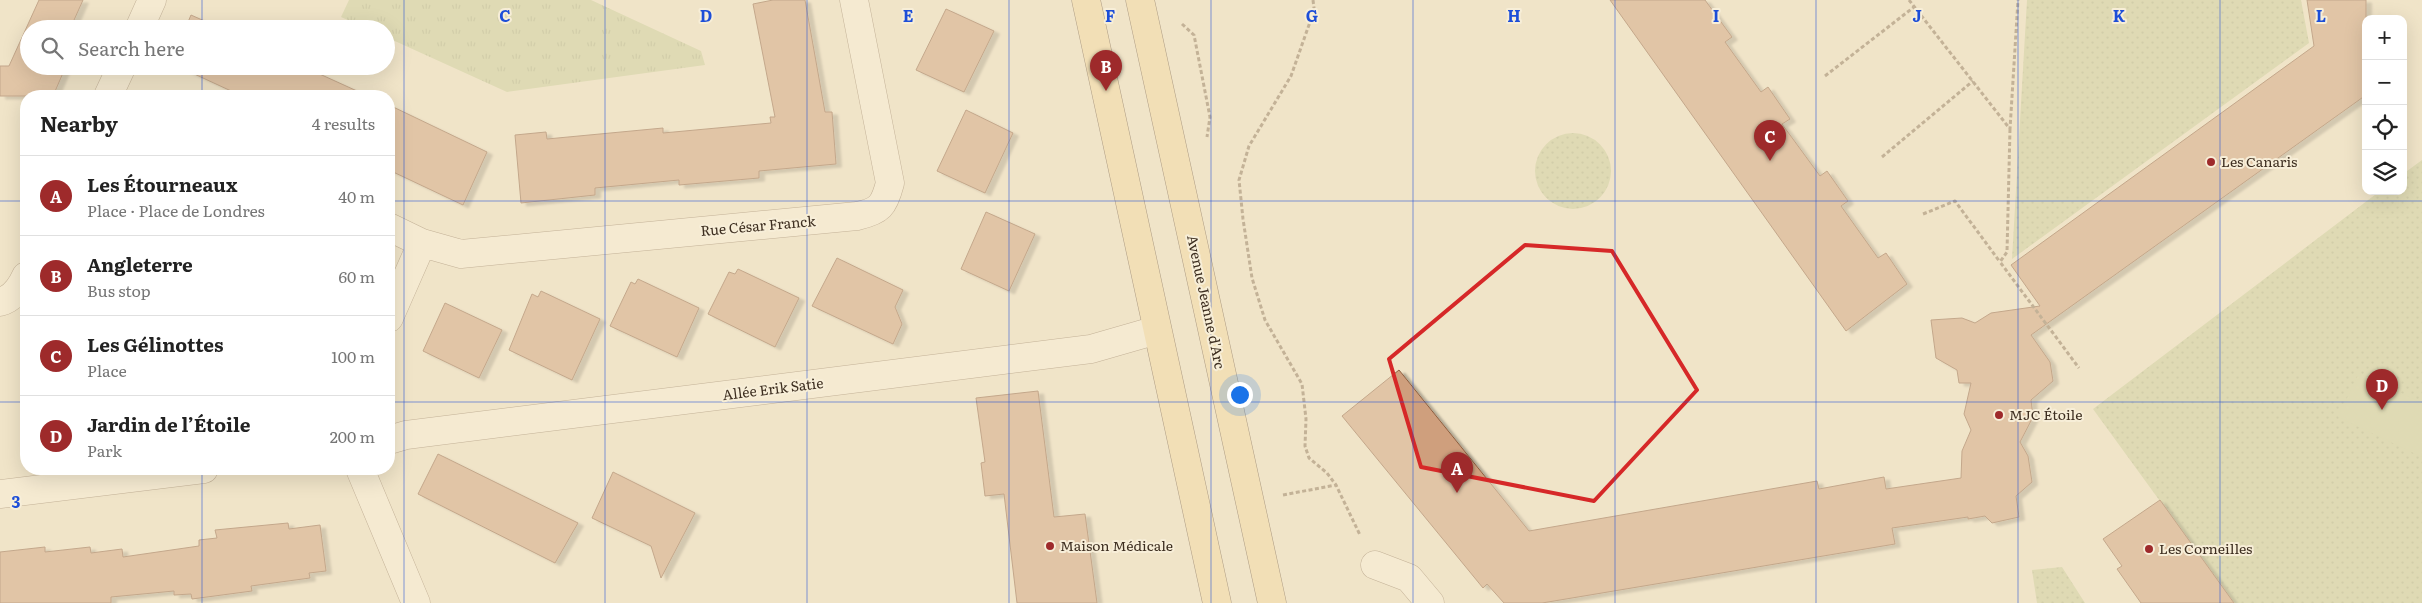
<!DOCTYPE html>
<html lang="en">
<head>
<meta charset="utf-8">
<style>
  body { margin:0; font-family:Literata,serif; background:#f2f2f2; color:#222 }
  .controls { position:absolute; right:15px; top:15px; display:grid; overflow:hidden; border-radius:10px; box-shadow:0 5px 20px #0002 }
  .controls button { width:45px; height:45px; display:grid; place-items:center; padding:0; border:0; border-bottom:1px solid #e0e0e0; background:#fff; color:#222; font:25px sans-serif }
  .you { position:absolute; left:1239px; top:394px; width:18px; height:18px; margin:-12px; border:4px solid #fff; border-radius:50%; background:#1a73e8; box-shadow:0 0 0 8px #1a73e833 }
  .badge { display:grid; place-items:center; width:32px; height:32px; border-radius:50%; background:#9e2a2b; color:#fff; font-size:16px; font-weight:700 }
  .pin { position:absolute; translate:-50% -41px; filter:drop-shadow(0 1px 2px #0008) }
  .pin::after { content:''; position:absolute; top:26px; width:18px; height:15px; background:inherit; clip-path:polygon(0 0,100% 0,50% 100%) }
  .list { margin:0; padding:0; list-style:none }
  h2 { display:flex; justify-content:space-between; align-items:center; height:65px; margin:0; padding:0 20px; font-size:21px }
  h2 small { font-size:16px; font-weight:400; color:#767676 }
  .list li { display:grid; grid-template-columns:32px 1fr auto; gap:15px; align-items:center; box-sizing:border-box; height:80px; padding:0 20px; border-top:1px solid #e0e0e0 }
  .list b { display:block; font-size:19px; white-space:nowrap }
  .list p { margin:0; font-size:16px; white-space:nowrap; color:#767676 }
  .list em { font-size:16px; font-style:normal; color:#767676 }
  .icon { flex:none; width:28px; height:28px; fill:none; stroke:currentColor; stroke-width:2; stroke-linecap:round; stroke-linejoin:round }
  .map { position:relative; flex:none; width:2422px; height:603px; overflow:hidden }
  .search { position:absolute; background:#fff; box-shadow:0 5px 20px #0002; left:20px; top:20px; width:375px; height:55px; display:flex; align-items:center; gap:12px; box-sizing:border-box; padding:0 18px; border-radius:28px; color:#767676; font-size:19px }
  .panel { position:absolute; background:#fff; box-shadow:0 5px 20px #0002; left:20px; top:90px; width:375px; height:385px; border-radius:20px }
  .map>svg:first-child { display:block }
</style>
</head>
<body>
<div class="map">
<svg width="2422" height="603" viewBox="0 0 2422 603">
  <defs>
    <pattern id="grass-tufts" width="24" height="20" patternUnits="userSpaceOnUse" patternTransform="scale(1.25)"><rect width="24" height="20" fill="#c9cf9b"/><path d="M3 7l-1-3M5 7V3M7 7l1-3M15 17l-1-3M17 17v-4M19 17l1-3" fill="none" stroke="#aeb285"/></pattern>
    <pattern id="park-dots" width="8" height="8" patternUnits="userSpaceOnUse" patternTransform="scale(1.25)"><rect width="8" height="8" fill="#c9cf9b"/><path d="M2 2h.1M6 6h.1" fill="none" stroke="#aeb285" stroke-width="1.8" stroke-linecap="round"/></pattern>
    <filter id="shadow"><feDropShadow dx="5.5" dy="3" stdDeviation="1" flood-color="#0004"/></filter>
  </defs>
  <rect width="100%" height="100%" fill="#f0e4c8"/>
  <path fill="url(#grass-tufts)" d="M349 0H591L701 51 705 65 507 92 386 37V29H368L341 17Z"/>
  <path fill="url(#park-dots)" d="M2027 0H2301L2309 43 2012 259Z
    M1535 171a38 38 0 1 1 76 0a38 38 0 1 1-76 0Z
    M2422 160V603H2234L2093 409 2380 191H2403V174Z
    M2062 567 2085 603H2037L2032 570Z"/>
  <path fill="#c9cf9b" d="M2359 373 2422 403V457L2338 417Z"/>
  <path fill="#cf9f7d" stroke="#8d5f41" filter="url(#shadow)" d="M39 0H83L70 29H29V66H66L53 96H0V66H9Z
    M773 0H805L825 112H832L836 164 759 171V178L679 185V180L595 188V195L521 203 515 135 546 132 547 139 663 128V133L771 123 770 117H775L753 4Z
    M1610 0H1705L1732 37 1725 42 1761 92 1768 87 1790 119 1782 124 1820 176 1827 171 1848 201 1841 206 1878 258 1886 253 1907 284 1846 331Z
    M2307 0H2366V95L2031 335 2050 362 2053 381 2031 400 2033 417 2020 442 2028 456 2032 482 2016 496 2019 517 1992 523 1985 516 1968 519V517L1892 528 1895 544 1542 603H1504L1487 584 1483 588 1342 416 1399 370 1529 531 1817 481 1819 489 1884 477 1886 489 1961 478 1962 451 1971 430 1964 414 1971 383H1959L1957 370 1936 358 1931 320 1962 318 1975 323 1991 313 2040 306 2011 265 2314 46Z
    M946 9 994 31 964 92 916 70Z
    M191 15 220 28 221 29H185Z
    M177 66H302L368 96H242Z
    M389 105 487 152 463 205 389 170Z
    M966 110 1013 133 985 193 937 171Z
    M986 212 1035 234 1009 291 961 269Z
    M837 258 903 290 895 307 902 324 893 344 812 306Z
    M738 269 799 298 775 347 708 314 729 272 735 274Z
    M638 279 699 308 677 357 610 326 631 282 635 284Z
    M541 291 600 319 572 380 509 350 532 294 538 297Z
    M445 303 502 330 479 378 423 351Z
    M1038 391 1054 517 1085 514 1097 603H1017L1004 494 985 496 981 463 985 462 976 398Z
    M438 454 578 523 555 563 418 494Z
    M613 472 695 513 661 578 651 546 592 518Z
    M2160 500 2234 603H2141L2117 569 2122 566 2103 539Z
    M288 523 289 529 320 525 326 571 309 573 310 578 251 586 252 591 192 599 191 594 174 595V591L111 597V603H0V552L45 547V552L90 547 91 553 122 549 123 557 199 546V540L217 538 215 530Z"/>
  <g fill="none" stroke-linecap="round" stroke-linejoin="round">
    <defs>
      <path id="minor" d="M139 29 152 0
        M108 96 122 66
        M389 227 422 243 461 254 857 216C880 211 884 206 890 183L854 0
        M0 302C12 299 21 287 26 276
        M389 318 422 243
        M389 440 406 435 1091 349 1157 330
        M360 469 416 603
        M0 494 204 469
        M1375 565 1409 578 1430 603"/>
      <path id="major" d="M1086 0 1217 603
        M1140 0 1272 603"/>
    </defs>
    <use href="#minor" stroke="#8d765c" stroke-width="29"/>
    <use href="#major" stroke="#5b4430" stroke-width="29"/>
    <path stroke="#8d765c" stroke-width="3" stroke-dasharray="4 2.5" stroke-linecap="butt" d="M1313 0 1315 16 1310 22 1291 76 1249 146 1239 180 1243 219 1252 278 1265 320 1302 384 1306 419 1305 446 1309 458 1327 473 1336 485 1360 535
      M1909 0 2010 129 2018 0
      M1182 24 1194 35 1210 117 1207 137
      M1825 76 1914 7
      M2010 129 2007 252 2000 262 2079 368
      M1882 157 1973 81
      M1923 214 1955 201 2000 262
      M1283 495 1336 485"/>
    <use href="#minor" stroke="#faf1dc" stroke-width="28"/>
    <use href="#major" stroke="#f3d9a0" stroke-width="28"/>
  </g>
  <path d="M0 0H2422V603H0ZM1525 245 1612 251 1697 390 1594 501 1421 467 1389 359Z" fill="#f0e4c8" fill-opacity=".55" fill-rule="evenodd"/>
  <path fill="none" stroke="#d62828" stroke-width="4" stroke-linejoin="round" d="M1525 245 1612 251 1697 390 1594 501 1421 467 1389 359Z"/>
  <path fill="none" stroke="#1d4ed8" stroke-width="1" stroke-opacity="0.55" d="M202 0V29M404 0V603M605 0V603M807 0V603M1009 0V603M1211 0V603M1413 0V603M1615 0V603M1816 0V603M2018 0V603M2220 0V603M202 66V96M0 201H26M389 201H2422M0 402H26M389 402H2422M202 469V603"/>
  <g fill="#9e2a2b" stroke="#f7eed8" stroke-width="2">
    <circle cx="2211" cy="162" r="5"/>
    <circle cx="1999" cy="415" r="5"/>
    <circle cx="1050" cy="546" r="5"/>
    <circle cx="2149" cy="549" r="5"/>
  </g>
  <g text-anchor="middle" stroke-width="4" stroke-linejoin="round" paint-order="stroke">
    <g font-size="14" fill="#3d2e20" stroke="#f7eed8" text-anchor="start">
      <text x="2221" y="167">Les Canaris</text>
      <text x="2009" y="420">MJC Étoile</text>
      <text x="1060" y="551">Maison Médicale</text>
      <text x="2159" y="554">Les Corneilles</text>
    </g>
    <g font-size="14" fill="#3d2e20" stroke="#f7eed8">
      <text transform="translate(758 226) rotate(-5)" y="5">Rue César Franck</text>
      <text transform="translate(1206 302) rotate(78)" y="5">Avenue Jeanne d'Arc</text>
      <text transform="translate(773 389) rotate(-7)" y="5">Allée Erik Satie</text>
    </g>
  </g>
  <g font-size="16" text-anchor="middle" font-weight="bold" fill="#1d4ed8" stroke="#f7eed8" stroke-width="4" stroke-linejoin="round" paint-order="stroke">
    <text x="505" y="22">C</text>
    <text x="706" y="22">D</text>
    <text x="908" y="22">E</text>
    <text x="1110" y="22">F</text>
    <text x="1312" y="22">G</text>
    <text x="1514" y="22">H</text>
    <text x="1716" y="22">I</text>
    <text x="1917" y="22">J</text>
    <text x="2119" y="22">K</text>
    <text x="2321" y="22">L</text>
    <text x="16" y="508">3</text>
  </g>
</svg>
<div class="controls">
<button>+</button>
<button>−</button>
<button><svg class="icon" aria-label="locate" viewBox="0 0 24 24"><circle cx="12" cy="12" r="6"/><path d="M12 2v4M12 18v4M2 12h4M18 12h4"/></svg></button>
<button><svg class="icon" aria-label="layers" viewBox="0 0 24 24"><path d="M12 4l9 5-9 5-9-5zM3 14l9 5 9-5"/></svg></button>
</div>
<div class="you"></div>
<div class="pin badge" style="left:1457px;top:493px">A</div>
<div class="pin badge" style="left:1106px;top:91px">B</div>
<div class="pin badge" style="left:1770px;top:161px">C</div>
<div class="pin badge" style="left:2382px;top:410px">D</div>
<div class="search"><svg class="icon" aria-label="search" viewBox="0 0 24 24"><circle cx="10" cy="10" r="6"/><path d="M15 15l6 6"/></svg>Search here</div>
<section class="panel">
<h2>Nearby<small>4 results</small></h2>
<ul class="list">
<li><span class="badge">A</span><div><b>Les Étourneaux</b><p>Place · Place de Londres</p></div><em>40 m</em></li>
<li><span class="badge">B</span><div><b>Angleterre</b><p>Bus stop</p></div><em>60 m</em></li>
<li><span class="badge">C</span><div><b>Les Gélinottes</b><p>Place</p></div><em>100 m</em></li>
<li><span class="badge">D</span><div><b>Jardin de l’Étoile</b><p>Park</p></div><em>200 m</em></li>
</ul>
</section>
</div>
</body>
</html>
